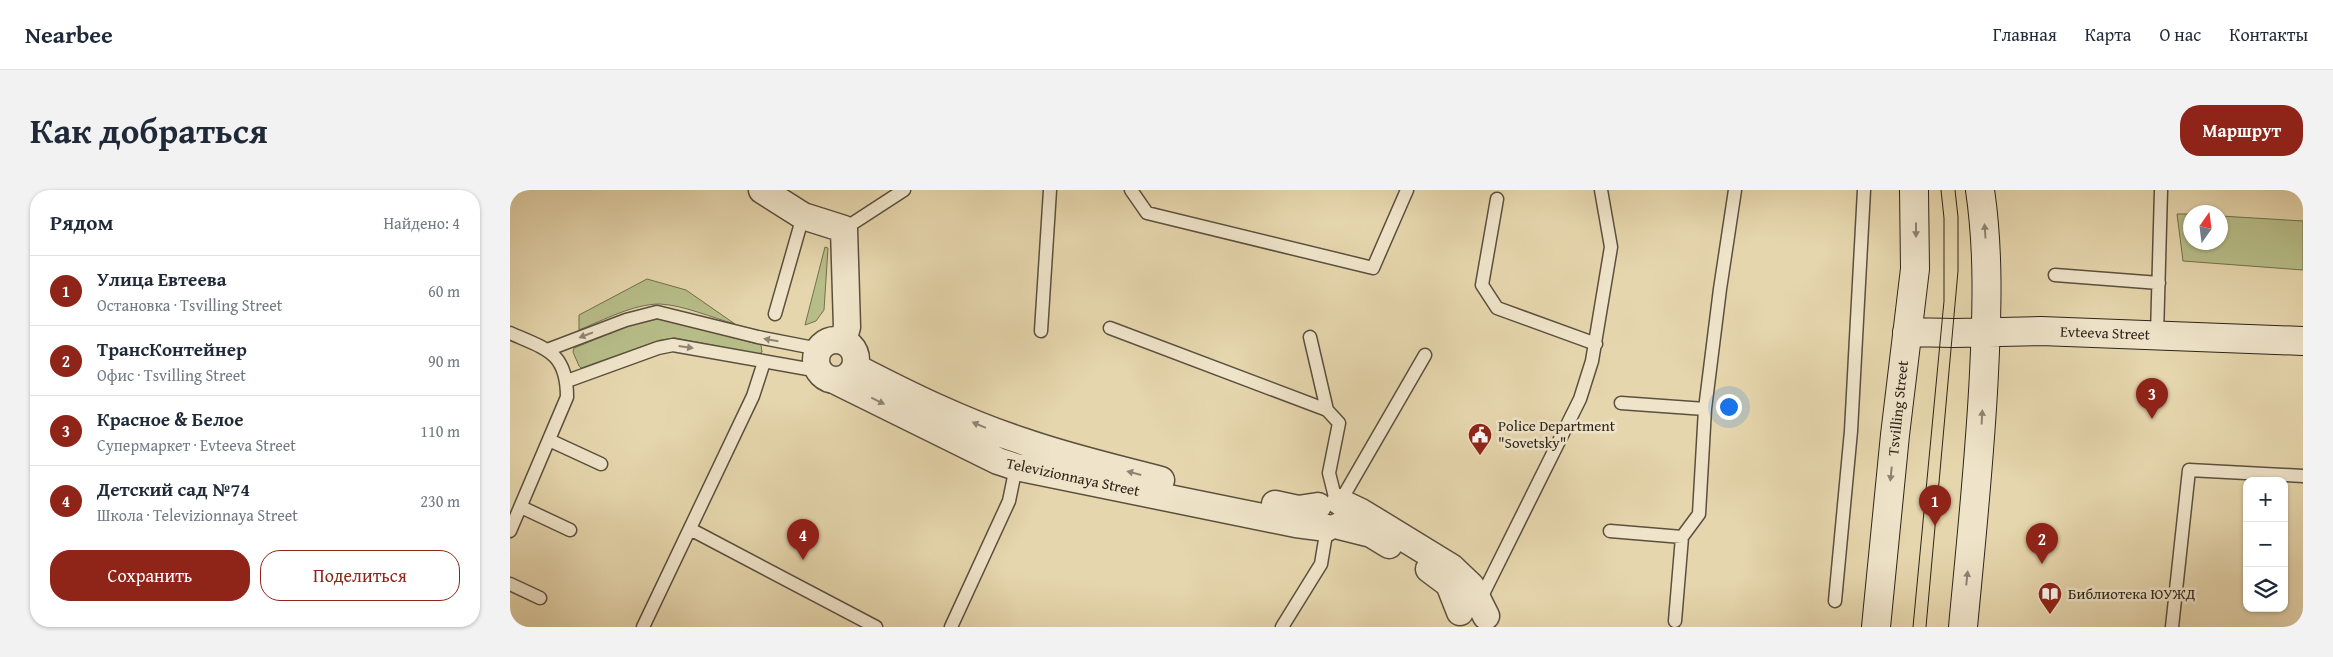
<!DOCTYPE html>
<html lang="ru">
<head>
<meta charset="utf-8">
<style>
  body { margin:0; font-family:"Gentium Book Plus",serif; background:#f2f2f3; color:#1f2937 }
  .controls { position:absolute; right:15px; bottom:15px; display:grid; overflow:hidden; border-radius:10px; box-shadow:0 1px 4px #0004 }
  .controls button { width:45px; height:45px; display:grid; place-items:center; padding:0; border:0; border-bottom:1px solid #e0e1e3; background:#fff; color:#1f2937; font:25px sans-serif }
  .compass { position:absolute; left:1673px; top:15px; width:45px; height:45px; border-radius:50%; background:#fff; box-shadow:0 1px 4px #0004; rotate:14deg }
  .you { position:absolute; left:1218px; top:216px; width:18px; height:18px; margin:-12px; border:4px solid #fff; border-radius:50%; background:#1a73e8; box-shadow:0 0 0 8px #1a73e833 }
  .badge { display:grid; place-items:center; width:32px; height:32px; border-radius:50%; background:#8f2418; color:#fff; font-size:16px; font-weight:700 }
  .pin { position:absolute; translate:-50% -41px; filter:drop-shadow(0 1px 2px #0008) }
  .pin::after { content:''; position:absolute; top:26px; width:18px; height:15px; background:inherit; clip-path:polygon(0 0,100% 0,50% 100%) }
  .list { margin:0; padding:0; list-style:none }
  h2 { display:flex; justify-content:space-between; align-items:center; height:65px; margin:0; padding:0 20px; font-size:21px }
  h2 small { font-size:16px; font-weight:400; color:#747a83 }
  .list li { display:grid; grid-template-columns:32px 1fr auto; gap:15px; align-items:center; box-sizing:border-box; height:70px; padding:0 20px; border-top:1px solid #e0e1e3 }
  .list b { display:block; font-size:19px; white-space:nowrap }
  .list p { margin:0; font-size:16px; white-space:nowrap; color:#747a83 }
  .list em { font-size:16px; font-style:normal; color:#747a83 }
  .actions { display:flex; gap:10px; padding:15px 20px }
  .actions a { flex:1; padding:11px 0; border:1px solid #8f2418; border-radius:20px; text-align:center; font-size:18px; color:#8f2418 }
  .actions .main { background:#8f2418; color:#fff }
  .icon { flex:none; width:28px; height:28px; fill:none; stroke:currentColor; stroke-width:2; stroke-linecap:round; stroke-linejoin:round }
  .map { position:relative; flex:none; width:1793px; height:437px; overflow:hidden; border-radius:20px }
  header { display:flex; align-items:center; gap:30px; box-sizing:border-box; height:70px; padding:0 25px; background:#fff; border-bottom:1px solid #e0e1e3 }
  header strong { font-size:24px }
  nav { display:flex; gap:28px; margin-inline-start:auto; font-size:18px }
  .intro { display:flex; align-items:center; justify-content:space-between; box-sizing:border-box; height:120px; padding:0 30px }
  h1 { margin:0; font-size:35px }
  .button { padding:12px 22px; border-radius:20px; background:#8f2418; color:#fff; font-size:18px; font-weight:700 }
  main { display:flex; gap:30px; padding:0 30px }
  aside { flex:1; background:#fff; border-radius:20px; box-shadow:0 1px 4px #0004 }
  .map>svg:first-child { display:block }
</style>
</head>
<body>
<header>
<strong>Nearbee</strong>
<nav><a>Главная</a><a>Карта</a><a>О нас</a><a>Контакты</a></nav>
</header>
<div class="intro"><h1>Как добраться</h1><a class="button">Маршрут</a></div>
<main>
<aside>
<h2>Рядом<small>Найдено: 4</small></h2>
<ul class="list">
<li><span class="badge">1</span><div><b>Улица Евтеева</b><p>Остановка · Tsvilling Street</p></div><em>60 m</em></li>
<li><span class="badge">2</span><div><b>ТрансКонтейнер</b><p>Офис · Tsvilling Street</p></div><em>90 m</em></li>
<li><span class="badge">3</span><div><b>Красное &amp; Белое</b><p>Супермаркет · Evteeva Street</p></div><em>110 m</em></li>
<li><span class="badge">4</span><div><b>Детский сад №74</b><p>Школа · Televizionnaya Street</p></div><em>230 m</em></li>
</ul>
<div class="actions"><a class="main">Сохранить</a><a>Поделиться</a></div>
</aside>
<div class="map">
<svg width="1793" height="437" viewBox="0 0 1793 437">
  <rect width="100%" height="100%" fill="#e6d6ad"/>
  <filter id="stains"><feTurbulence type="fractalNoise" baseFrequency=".004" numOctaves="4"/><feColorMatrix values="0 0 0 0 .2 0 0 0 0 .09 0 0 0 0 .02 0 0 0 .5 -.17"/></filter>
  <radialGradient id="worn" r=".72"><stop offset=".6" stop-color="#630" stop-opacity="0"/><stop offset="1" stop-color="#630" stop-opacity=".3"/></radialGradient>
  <path fill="#b7bd88" stroke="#727050" d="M1667 24H1680V52H1710L1711 26 1793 31V80L1673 71Z
    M315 57 318 58 314 120 306 131 295 135Z
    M137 89 176 100 225 134C203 128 173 115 150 114 123 114 94 130 69 140V125Z
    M142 129H152L251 155 252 162 249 164 165 148 150 150 71 178 69 176 63 162 64 158 118 136Z"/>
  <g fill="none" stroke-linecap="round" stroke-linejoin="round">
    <defs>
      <path id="lane" d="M621 0 637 23 863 78 897 0
        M987 9 972 95 987 118 1086 154
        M334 39 394 0
        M1545 85 1649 93
        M265 124 293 26
        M600 138 817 220
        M531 141 540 0
        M0 143C36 159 57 162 57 207L0 341
        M1647 145 1651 0
        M800 147 817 220 829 233 819 283 826 311
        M37 160 116 130 147 122 248 147 309 159
        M57 191 148 158 163 155 309 181
        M1111 213 1195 219
        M39 250 91 274
        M830 312 915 165
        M11 317 60 340
        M180 339 366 437
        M1100 341 1172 347 1189 324 1195 219 1210 99 1225 0
        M0 394 30 408
        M970 410 1070 209 1082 171 1101 57 1091 0
        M1325 411 1341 241 1354 0
        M1165 431 1172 347
        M133 437 243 206 254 172
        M441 437 499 311 506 277
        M772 437 811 374 817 338
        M1662 437 1679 280 1793 286"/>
      <path id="street" d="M252 0 293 26 334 39 337 137 333 151
        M306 170a20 20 0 1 1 40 0a20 20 0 1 1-40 0Z
        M345 177C399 205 454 232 512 251 557 267 605 278 651 290
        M324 190 488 271 506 277 786 334 817 338
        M830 312 851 322 941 377 961 396 976 426
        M765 314 788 319 808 316
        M829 336 861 344 879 355
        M919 379 939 394 950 422"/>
      <path id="secondary" d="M1397 142 1444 143 1531 141 1793 151
        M1366 437 1385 245 1405 79 1404 0
        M1453 437C1461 352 1470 268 1474 183 1477 121 1479 61 1470 0"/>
    </defs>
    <use href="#lane" stroke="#5b503e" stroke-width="15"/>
    <use href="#street" stroke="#5b503e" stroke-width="29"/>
    <use href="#secondary" stroke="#2d2419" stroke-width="30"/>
    <use href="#lane" stroke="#efe4ca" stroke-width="12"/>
    <use href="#street" stroke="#efe4ca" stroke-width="26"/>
    <use href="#secondary" stroke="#efe4ca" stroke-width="28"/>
    <path stroke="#2d2419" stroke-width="1" d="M1403 437 1434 111V28L1431 0
      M1416 437 1448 81V27L1445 0"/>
  </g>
  <defs><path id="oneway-solid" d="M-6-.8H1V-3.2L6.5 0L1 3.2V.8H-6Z" transform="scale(1.25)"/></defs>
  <g fill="#8e8472">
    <use href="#oneway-solid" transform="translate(1406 40) rotate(90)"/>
    <use href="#oneway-solid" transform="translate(1475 41) rotate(-94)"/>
    <use href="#oneway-solid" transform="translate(76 145) rotate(159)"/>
    <use href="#oneway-solid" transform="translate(261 150) rotate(-170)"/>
    <use href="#oneway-solid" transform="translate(176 157) rotate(8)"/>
    <use href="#oneway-solid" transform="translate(368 211) rotate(26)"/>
    <use href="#oneway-solid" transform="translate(1472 227) rotate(-87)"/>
    <use href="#oneway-solid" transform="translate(469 235) rotate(-157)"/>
    <use href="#oneway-solid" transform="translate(624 283) rotate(-165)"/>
    <use href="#oneway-solid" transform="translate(1381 284) rotate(96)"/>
    <use href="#oneway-solid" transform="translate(1457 388) rotate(-84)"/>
  </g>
  <defs>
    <symbol id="civic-pin" viewBox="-11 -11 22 30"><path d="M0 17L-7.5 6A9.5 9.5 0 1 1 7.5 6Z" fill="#8f2418" stroke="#efe4ca"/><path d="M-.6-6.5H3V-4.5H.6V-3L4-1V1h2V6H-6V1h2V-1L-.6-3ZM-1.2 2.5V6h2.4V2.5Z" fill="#fff"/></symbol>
    <symbol id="library-pin" viewBox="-11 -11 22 30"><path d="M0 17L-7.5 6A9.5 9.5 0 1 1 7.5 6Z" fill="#8f2418" stroke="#efe4ca"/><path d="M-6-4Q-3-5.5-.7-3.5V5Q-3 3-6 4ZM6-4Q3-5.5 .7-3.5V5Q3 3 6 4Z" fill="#fff"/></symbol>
  </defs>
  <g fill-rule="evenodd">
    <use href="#civic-pin" x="956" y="231" width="28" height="38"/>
    <use href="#library-pin" x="1526" y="390" width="28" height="38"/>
  </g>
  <g text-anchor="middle" stroke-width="5" stroke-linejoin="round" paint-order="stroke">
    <g font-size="15" fill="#2d2419" stroke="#efe4ca">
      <text transform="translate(1595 143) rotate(2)" y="5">Evteeva Street</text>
      <text transform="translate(1388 218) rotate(-84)" y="5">Tsvilling Street</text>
      <text transform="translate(563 287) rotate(12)" y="5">Televizionnaya Street</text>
    </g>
    <g font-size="15" fill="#2d2419" stroke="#efe4ca" text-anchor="start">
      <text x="988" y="241">Police Department<tspan x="988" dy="17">"Sovetsky"</tspan></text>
      <text x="1558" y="409">Библиотека ЮУЖД</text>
    </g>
  </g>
  <rect width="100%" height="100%" filter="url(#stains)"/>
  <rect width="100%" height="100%" fill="url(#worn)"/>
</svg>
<div class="controls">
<button>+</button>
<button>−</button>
<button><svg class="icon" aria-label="layers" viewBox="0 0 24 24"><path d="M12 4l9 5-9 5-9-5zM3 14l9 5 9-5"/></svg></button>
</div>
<svg class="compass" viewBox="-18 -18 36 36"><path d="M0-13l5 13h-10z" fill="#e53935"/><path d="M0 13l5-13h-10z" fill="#747a83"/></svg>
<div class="you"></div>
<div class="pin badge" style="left:1425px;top:336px">1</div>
<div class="pin badge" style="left:1532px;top:374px">2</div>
<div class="pin badge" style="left:1642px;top:229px">3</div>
<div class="pin badge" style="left:293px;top:370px">4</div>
</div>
</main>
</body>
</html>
